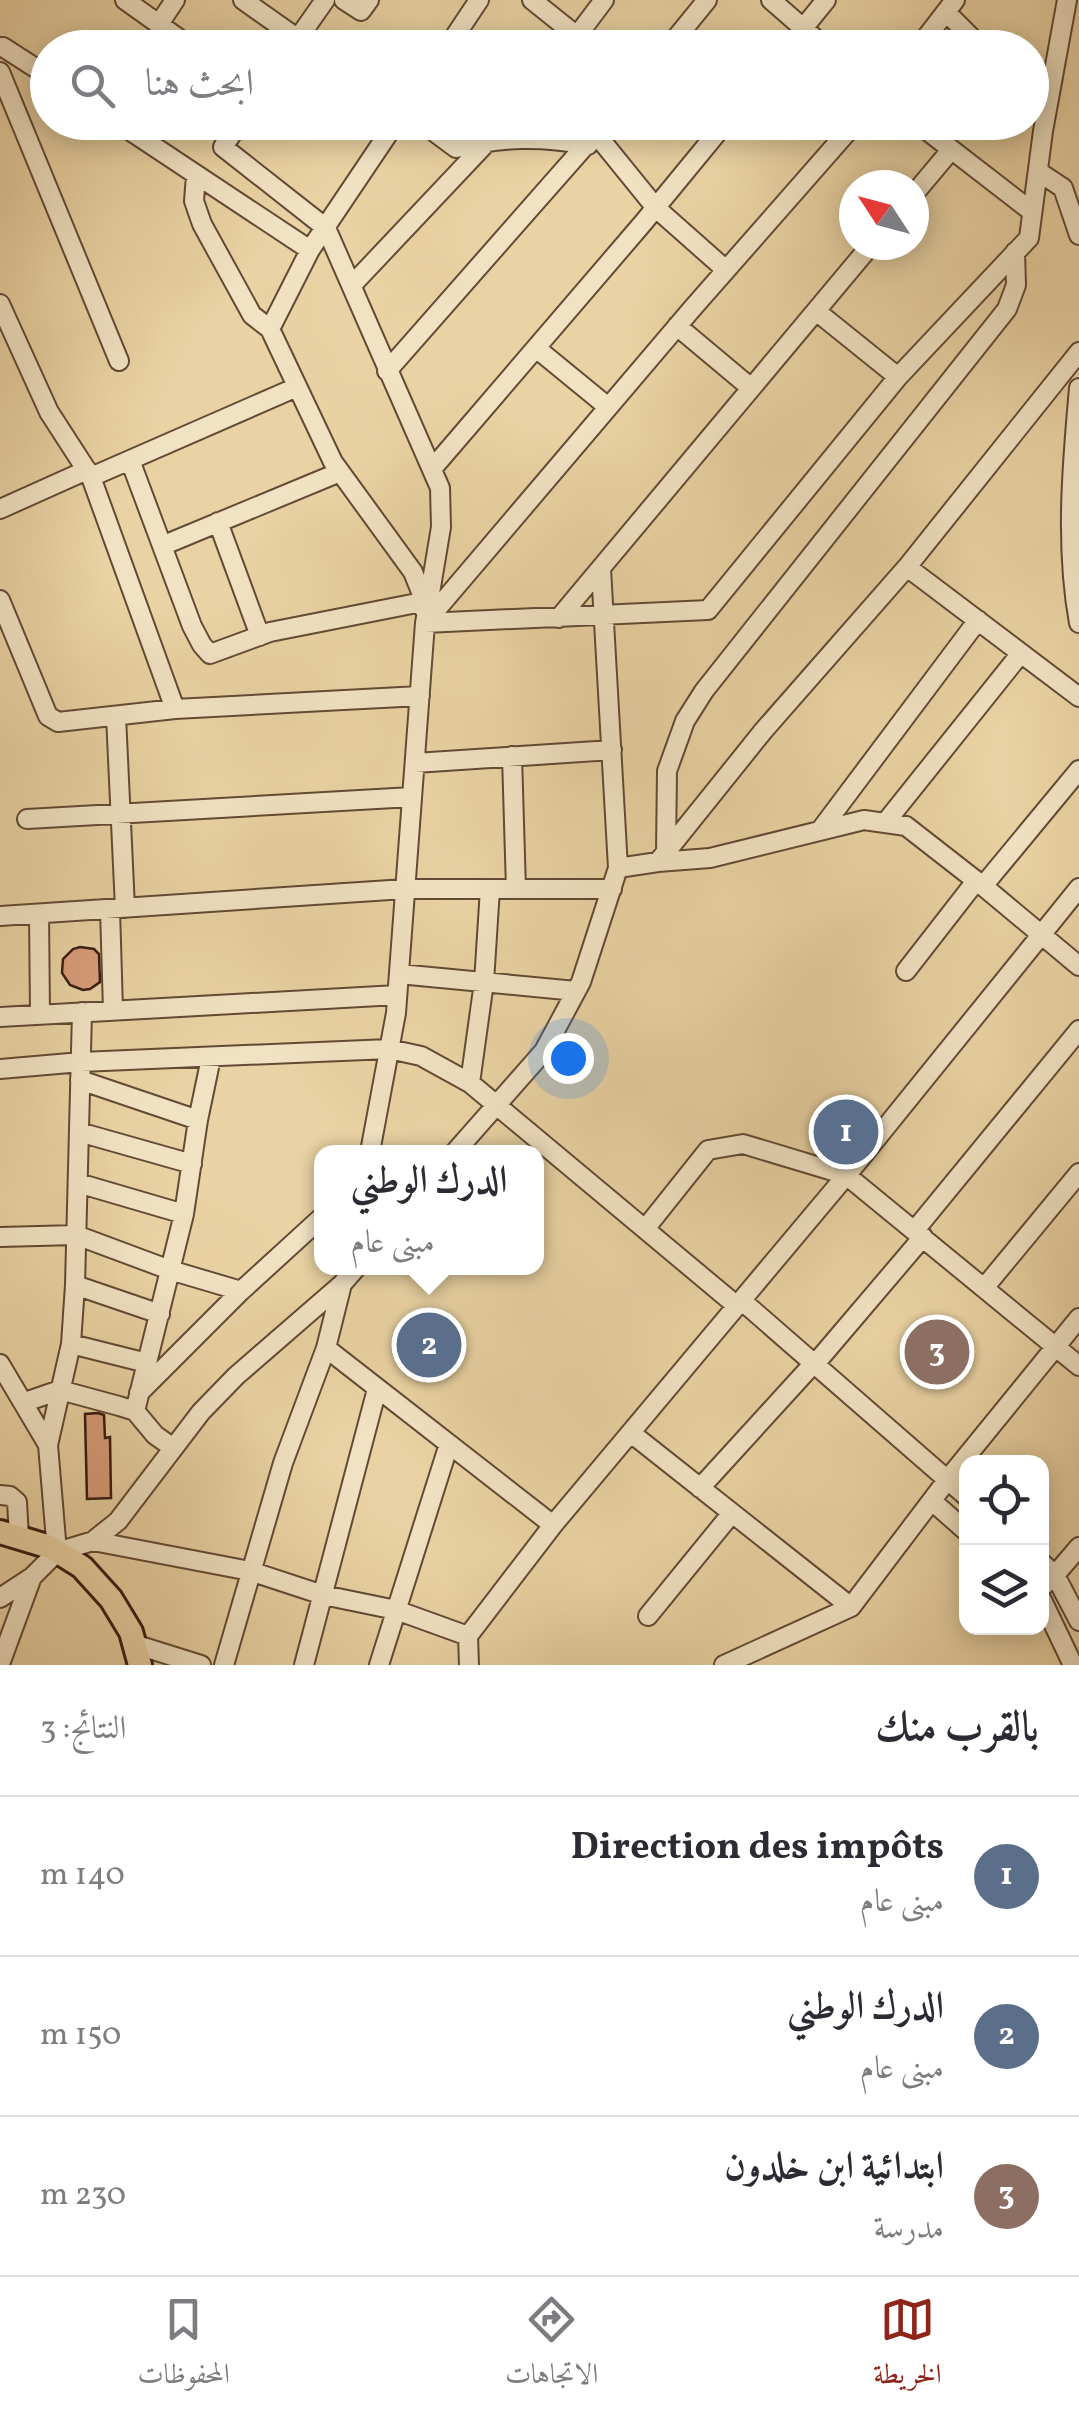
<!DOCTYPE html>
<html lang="ar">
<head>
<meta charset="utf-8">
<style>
  body { margin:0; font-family:Vollkorn,Amiri,serif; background:#f2f2f3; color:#2b2b33; direction:rtl }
  .controls { position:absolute; right:30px; bottom:30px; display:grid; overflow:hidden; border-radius:20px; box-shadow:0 5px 25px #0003 }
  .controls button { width:90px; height:90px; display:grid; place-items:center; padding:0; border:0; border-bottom:2px solid #e1e1e2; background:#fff; color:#2b2b33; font:50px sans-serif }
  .compass { position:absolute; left:839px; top:170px; width:90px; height:90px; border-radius:50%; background:#fff; box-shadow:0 5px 25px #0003; rotate:306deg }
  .you { position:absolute; left:568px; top:1058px; width:35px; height:35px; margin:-25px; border:8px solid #fff; border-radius:50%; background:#1a73e8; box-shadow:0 0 0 15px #1a73e833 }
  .badge { display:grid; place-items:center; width:65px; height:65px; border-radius:50%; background:#8f2418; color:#fff; font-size:32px; font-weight:700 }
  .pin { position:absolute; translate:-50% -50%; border:5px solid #fff; box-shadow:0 2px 10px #0006 }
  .popup { position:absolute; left:314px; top:1145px; width:230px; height:130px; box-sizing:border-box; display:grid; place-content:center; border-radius:20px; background:#fff; filter:drop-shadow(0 2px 8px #0005); font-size:32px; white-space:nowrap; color:#7c7c81 }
  .popup b { font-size:38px; color:#2b2b33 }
  .popup::after { content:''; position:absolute; left:50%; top:100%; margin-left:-20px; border:20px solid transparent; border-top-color:#fff }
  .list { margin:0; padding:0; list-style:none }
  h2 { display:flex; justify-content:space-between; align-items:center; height:130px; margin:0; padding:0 40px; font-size:42px }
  h2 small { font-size:32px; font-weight:400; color:#7c7c81 }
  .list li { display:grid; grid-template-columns:65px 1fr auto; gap:30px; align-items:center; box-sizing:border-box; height:160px; padding:0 40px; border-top:2px solid #e1e1e2 }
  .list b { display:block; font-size:38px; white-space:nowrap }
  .list p { margin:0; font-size:32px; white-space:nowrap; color:#7c7c81 }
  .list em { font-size:32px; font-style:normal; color:#7c7c81 }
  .icon { flex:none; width:55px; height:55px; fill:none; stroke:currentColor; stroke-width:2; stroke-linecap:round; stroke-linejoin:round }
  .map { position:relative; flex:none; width:1079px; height:1665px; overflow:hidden; direction:ltr }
  .search { position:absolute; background:#fff; box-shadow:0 5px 25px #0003; left:30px; right:30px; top:30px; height:110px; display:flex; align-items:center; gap:25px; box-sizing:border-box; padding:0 35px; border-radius:55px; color:#7c7c81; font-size:38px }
  .sheet { height:610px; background:#fff }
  nav { display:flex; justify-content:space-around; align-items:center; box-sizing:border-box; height:140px; border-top:2px solid #e1e1e2; background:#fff; font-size:28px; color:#7c7c81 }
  nav a { display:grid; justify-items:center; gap:5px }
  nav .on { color:#8f2418 }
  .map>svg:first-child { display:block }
</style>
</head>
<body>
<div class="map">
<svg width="1079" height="1665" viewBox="0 0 1079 1665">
  <rect width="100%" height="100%" fill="#e9d2a3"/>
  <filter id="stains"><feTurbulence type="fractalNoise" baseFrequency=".002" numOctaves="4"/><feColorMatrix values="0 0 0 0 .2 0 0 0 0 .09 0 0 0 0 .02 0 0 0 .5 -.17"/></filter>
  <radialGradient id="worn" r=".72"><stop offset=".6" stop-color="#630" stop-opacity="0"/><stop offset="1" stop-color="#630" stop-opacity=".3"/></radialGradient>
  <path fill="#d89d79" stroke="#361d10" stroke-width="2.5" d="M80 947 94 949 99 954 100 982 90 989 83 990 70 985 62 973 63 959 73 949Z
    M849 1112 865 1124 844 1152 827 1139Z
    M98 1413 104 1415 105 1438 110 1437 111 1498 87 1499 85 1414Z"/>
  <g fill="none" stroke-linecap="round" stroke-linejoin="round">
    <defs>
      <path id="minor" d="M125 0 192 48
        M243 0 311 48
        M344 0 361 11 369 0
        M532 0 577 36
        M771 0 826 48
        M946 12 982 48
        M159 24 175 0
        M0 47H3L48 76
        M292 47 325 0
        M447 48 479 0
        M568 48 604 0
        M668 48 707 0
        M787 48 826 0
        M918 48 955 0
        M0 72 119 361
        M117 122 310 250
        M240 122 223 147 326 228 440 488 441 527 425 623 396 1013 370 1152
        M396 122 310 250 270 329 333 462 413 572 421 592 423 608
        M421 122 456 148C502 137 540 136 588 145
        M916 122 1031 211
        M596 134 656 208 726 270
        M1039 172 1063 188 1079 235
        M196 175 194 201 202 224 252 315 270 329
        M914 194 951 150
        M352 285 506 122
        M0 304 49 412 91 477 175 709
        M816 311 898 377
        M677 326 751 388
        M536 348 608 407
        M387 371 606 122
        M1079 388C1072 466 1065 546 1079 623
        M130 460 192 626 202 645 210 654 270 632 422 602
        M432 469 643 223 726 122
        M91 477 297 387
        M0 509 87 470
        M218 522 260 636
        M164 545 340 472
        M907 567 1079 697
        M0 600 48 716 58 722 175 709 420 696
        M559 618 871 245
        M425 623 708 610 898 377 1029 238 1043 131 1067 0
        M425 623 691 310 856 122
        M116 716 125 908
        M512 756 516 889
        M415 763 612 750
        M27 819 412 797
        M885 823 1021 653
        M822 828 978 620
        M666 851 667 771 685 721 704 691 1007 309 1016 285 1015 252
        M658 862 764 730 907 567 1079 352
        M618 868 658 862 710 858 864 820 906 826 983 886 1079 966
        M983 886 1079 770
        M110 909 113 1010
        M39 914 40 1013
        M0 916 405 889H612
        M906 971 976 881
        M399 974 576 991
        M0 1017 397 995
        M0 1069 81 1062 389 1049 421 1056 470 1083 737 1306
        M80 1080 198 1120
        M470 1083 484 982 490 889
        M79 1132 192 1164
        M455 1152 544 1051 581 982 618 868 601 569
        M78 1183 184 1214
        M645 1229 708 1150 743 1144 846 1175 1079 1366
        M915 1230 1079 1030
        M0 1237 76 1235 170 1270 241 1291 139 1393
        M75 1285 160 1314
        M984 1288 1079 1173
        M241 1291 322 1217
        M741 1300 966 1496
        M71 1344 147 1363
        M326 1348 553 1525
        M0 1364 48 1445 57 1552
        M815 1364 923 1237
        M25 1402 60 1390 119 1406 135 1411 155 1435 172 1447
        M135 1411 184 1214 198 1120 211 1058
        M631 1433 851 1607
        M48 1445 71 1344 75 1285 82 1012
        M700 1488 814 1363
        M0 1495 10 1496 17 1502 19 1537
        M932 1501 966 1531
        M93 1541 250 1571 323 1595 396 1610 468 1636
        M1042 1563 1055 1575 1079 1621
        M1042 1587 1055 1575 1079 1547
        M0 1598 32 1577 57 1552 93 1541 118 1521 201 1412 236 1376 342 1284 356 1268
        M1042 1600 1072 1663
        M648 1616 732 1513
        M134 1644 201 1665
        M0 1664 32 1577
        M224 1665 283 1463 326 1348 342 1284
        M304 1665 377 1389
        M379 1665 449 1444
        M469 1665 468 1636 553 1525 860 1159 1079 888
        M724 1665 851 1607 948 1479 1079 1318"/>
      <path id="major" d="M0 1532 50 1547 82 1567 111 1599 131 1632 140 1665"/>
    </defs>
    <use href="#minor" stroke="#634a35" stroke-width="22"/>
    <use href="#major" stroke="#361d10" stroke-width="28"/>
    <use href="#minor" stroke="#f1e2c3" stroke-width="18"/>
    <use href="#major" stroke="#e9d2a3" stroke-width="22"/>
  </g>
  <rect width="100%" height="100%" filter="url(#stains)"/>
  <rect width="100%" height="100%" fill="url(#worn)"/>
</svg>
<div class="controls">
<button><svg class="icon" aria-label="locate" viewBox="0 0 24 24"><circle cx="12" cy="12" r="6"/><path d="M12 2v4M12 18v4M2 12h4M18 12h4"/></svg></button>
<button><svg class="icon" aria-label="layers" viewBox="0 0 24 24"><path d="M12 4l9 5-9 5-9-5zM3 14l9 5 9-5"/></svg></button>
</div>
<svg class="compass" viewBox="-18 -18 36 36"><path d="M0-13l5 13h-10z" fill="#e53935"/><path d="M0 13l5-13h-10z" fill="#7c7c81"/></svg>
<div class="you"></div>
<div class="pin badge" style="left:846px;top:1132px;background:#5c6f8a">1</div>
<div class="pin badge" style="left:429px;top:1345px;background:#5c6f8a">2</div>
<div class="popup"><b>الدرك الوطني</b>مبنى عام</div>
<div class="pin badge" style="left:937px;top:1352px;background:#8d6e63">3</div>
<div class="search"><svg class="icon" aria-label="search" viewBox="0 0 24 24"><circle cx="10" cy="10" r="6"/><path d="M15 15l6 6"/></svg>ابحث هنا</div>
</div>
<section class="sheet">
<h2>بالقرب منك<small>النتائج: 3</small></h2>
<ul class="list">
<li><span class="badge" style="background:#5c6f8a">1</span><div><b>Direction des impôts</b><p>مبنى عام</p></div><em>140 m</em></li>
<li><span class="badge" style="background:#5c6f8a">2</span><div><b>الدرك الوطني</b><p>مبنى عام</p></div><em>150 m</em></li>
<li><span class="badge" style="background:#8d6e63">3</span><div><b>ابتدائية ابن خلدون</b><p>مدرسة</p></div><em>230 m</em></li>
</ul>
</section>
<nav>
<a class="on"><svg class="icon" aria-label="map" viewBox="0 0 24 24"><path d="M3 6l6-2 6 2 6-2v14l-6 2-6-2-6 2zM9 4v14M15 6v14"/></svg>الخريطة</a>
<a><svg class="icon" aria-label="directions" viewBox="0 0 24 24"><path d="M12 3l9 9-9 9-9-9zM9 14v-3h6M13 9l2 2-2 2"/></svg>الاتجاهات</a>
<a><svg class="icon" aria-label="saved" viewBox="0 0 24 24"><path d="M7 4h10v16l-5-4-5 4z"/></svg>المحفوظات</a>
</nav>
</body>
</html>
